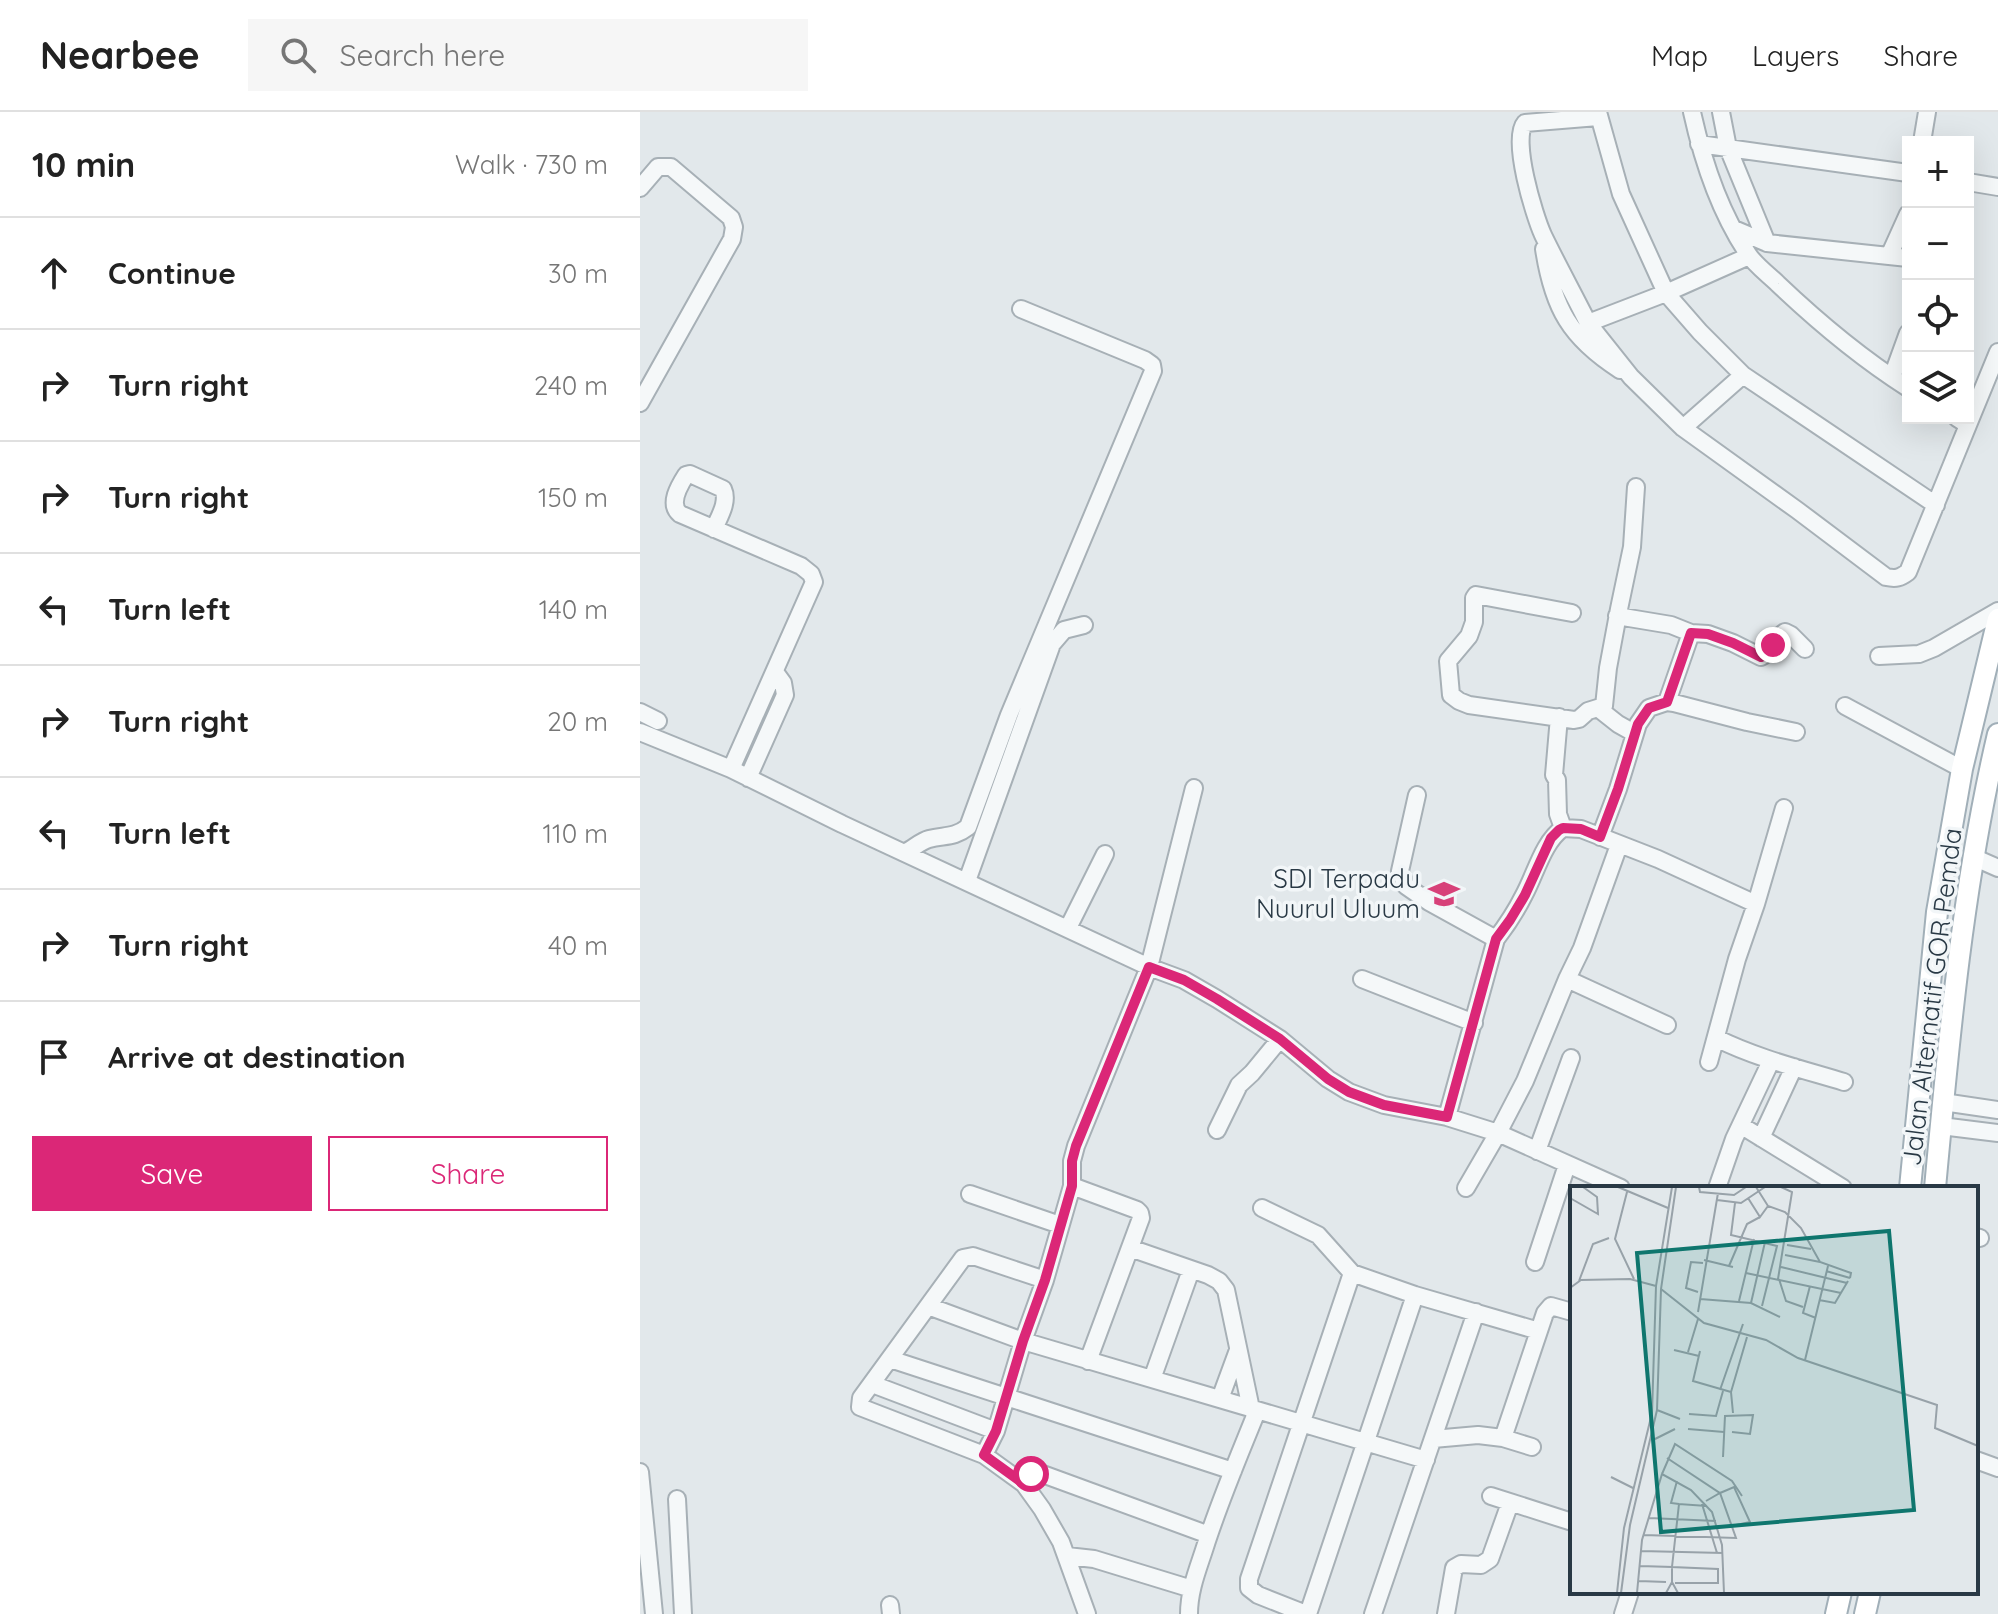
<!DOCTYPE html>
<html lang="en">
<head>
<meta charset="utf-8">
<style>
  body { margin:0; font-family:Quicksand,sans-serif; background:#f6f6f6; color:#222 }
  .controls { position:absolute; right:24px; top:24px; display:grid; overflow:hidden; border-radius:0px; box-shadow:0 8px 32px #0002 }
  .controls button { width:72px; height:72px; display:grid; place-items:center; padding:0; border:0; border-bottom:2px solid #e0e0e0; background:#fff; color:#222; font:40px sans-serif }
  .stop { position:absolute; width:24px; height:24px; margin:-18px; border:6px solid #db2777; border-radius:50%; background:#fff }
  .stop.end { background:#db2777; border-color:#fff; box-shadow:0 2px 8px #0008 }
  .list { margin:0; padding:0; list-style:none }
  h2 { display:flex; justify-content:space-between; align-items:center; height:104px; margin:0; padding:0 32px; font-size:34px }
  h2 small { font-size:26px; font-weight:400; color:#767676 }
  .list li { display:grid; grid-template-columns:52px 1fr auto; gap:24px; align-items:center; box-sizing:border-box; height:112px; padding:0 32px; border-top:2px solid #e0e0e0 }
  .list b { display:block; font-size:30px; white-space:nowrap }
  .list em { font-size:26px; font-style:normal; color:#767676 }
  .actions { display:flex; gap:16px; padding:24px 32px }
  .actions a { flex:1; padding:18px 0; border:2px solid #db2777; border-radius:0px; text-align:center; font-size:28px; color:#db2777 }
  .actions .main { background:#db2777; color:#fff }
  .icon { flex:none; width:44px; height:44px; fill:none; stroke:currentColor; stroke-width:2; stroke-linecap:round; stroke-linejoin:round }
  .map { position:relative; flex:none; width:1358px; height:1502px; overflow:hidden }
  header { display:flex; align-items:center; gap:48px; box-sizing:border-box; height:112px; padding:0 40px; background:#fff; border-bottom:2px solid #e0e0e0 }
  header strong { font-size:38px }
  nav { display:flex; gap:44px; margin-inline-start:auto; font-size:28px }
  .search { width:560px; height:72px; background:#f6f6f6; display:flex; align-items:center; gap:20px; box-sizing:border-box; padding:0 28px; border-radius:0px; color:#767676; font-size:30px }
  main { display:flex }
  aside { flex:1; background:#fff }
  .map>svg:first-child { display:block }
</style>
</head>
<body>
<header>
<strong>Nearbee</strong>
<div class="search"><svg class="icon" aria-label="search" viewBox="0 0 24 24"><circle cx="10" cy="10" r="6"/><path d="M15 15l6 6"/></svg>Search here</div>
<nav><a>Map</a><a>Layers</a><a>Share</a></nav>
</header>
<main>
<aside>
<h2>10 min<small>Walk · 730 m</small></h2>
<ul class="list">
<li><svg class="icon" aria-label="ahead" viewBox="0 0 24 24"><path d="M12 20V5M6 11l6-6 6 6"/></svg><div><b>Continue</b></div><em>30 m</em></li>
<li><svg class="icon" aria-label="right" viewBox="0 0 24 24"><path d="M7 20v-9h11M14 6l5 5-5 5"/></svg><div><b>Turn right</b></div><em>240 m</em></li>
<li><svg class="icon" aria-label="right" viewBox="0 0 24 24"><path d="M7 20v-9h11M14 6l5 5-5 5"/></svg><div><b>Turn right</b></div><em>150 m</em></li>
<li><svg class="icon" aria-label="left" viewBox="0 0 24 24"><path d="M17 20v-9H6M10 6l-5 5 5 5"/></svg><div><b>Turn left</b></div><em>140 m</em></li>
<li><svg class="icon" aria-label="right" viewBox="0 0 24 24"><path d="M7 20v-9h11M14 6l5 5-5 5"/></svg><div><b>Turn right</b></div><em>20 m</em></li>
<li><svg class="icon" aria-label="left" viewBox="0 0 24 24"><path d="M17 20v-9H6M10 6l-5 5 5 5"/></svg><div><b>Turn left</b></div><em>110 m</em></li>
<li><svg class="icon" aria-label="right" viewBox="0 0 24 24"><path d="M7 20v-9h11M14 6l5 5-5 5"/></svg><div><b>Turn right</b></div><em>40 m</em></li>
<li><svg class="icon" aria-label="arrive" viewBox="0 0 24 24"><path d="M6 21V4h12l-3 4 3 4H6"/></svg><div><b>Arrive at destination</b></div></li>
</ul>
<div class="actions"><a class="main">Save</a><a>Share</a></div>
</aside>
<div class="map">
<svg width="1358" height="1502" viewBox="0 0 1358 1502">
  <rect width="100%" height="100%" fill="#e2e8eb"/>
  <g fill="none" stroke-linecap="round" stroke-linejoin="round">
    <defs>
      <path id="minor" d="M958 0 981 82 1026 181 1109 144
        M1052 0C1063 50 1079 99 1108 142 1115 153 1129 163 1138 172 1178 210 1221 246 1268 276
        M1081 0 1088 36 1127 131
        M958 5 885 11C871 27 894 103 903 123 917 152 933 181 948 211L1026 181 1060 220 1103 263 1296 393
        M1282 30 1287 0
        M1059 32 1268 61
        M1328 70 1358 75
        M0 76 18 55H31L91 106 94 115 92 127 0 291
        M1094 117 1127 131 1249 144 1268 102
        M904 137C913 196 930 226 980 258
        M1249 144 1268 146
        M948 211 991 265 1043 316 1157 398 1246 465C1256 467 1260 466 1268 460L1328 313
        M1252 265 1268 221
        M1317 306 1328 313 1358 240
        M1043 316 1103 263
        M74 417C79 405 89 390 83 377L50 362 46 363C39 374 28 392 40 402L161 454 171 462 174 470 91 657
        M932 501 836 483 834 486V510L829 524 808 549 811 583 819 589 829 593 934 608 939 607 948 599 964 594 968 556 979 497 992 435 996 375
        M977 504 1031 513 1051 521 1068 522 1093 531 1121 545C1132 540 1134 527 1145 520L1151 523 1165 537
        M1239 544 1279 542 1294 536 1358 499
        M1027 590 1051 521
        M1205 594 1322 657
        M959 597 978 612 994 621
        M0 600 18 609
        M919 605 914 663 917 668 918 702 923 716
        M0 620 91 657 202 712 509 855 544 868 577 887 640 927 688 967 709 980 744 993 807 1005 858 1021 981 1076
        M108 666 145 583 143 571 135 560
        M777 683 760 759 766 774 789 790 856 827
        M960 725 978 677 998 612 1009 596 1027 590 1034 591 1107 610 1156 620
        M266 740C274 736 281 729 289 727 305 723 314 726 328 715L369 603 513 259 512 253 505 248 381 197
        M1333 745 1358 756
        M327 769 412 532 424 518 444 513
        M1116 792 1144 696
        M428 816 465 742
        M722 867 834 911
        M927 867 1027 913
        M1076 926C1116 946 1161 957 1204 970
        M1303 990 1358 998
        M807 1005 856 827C867 813 876 799 884 783 896 761 903 730 923 716L941 717 1018 747 1116 792 1097 847 1069 950
        M1102 1014 1203 1076
        M1301 1014 1358 1021
        M577 1018 599 973 612 961 640 927
        M1121 1026 1154 955
        M897 1039 931 946
        M432 1074 497 1098 500 1101 501 1106 448 1249
        M826 1076 858 1021 885 969 927 867 942 836 979 733
        M1077 1076 1094 1027 1131 949
        M330 1082 420 1113
        M622 1096 678 1123 712 1161 775 1183 899 1219
        M1336 1125 1340 1126
        M490 1136 568 1163 579 1169 586 1178 611 1297
        M895 1150 927 1053
        M405 1168 333 1144 323 1146 221 1286 220 1295 344 1343 384 1372 402 1397 421 1430 447 1502
        M288 1194 383 1229 786 1348
        M250 1247 593 1359
        M512 1267 551 1158
        M232 1272 356 1319
        M580 1287 598 1238
        M863 1326 905 1201 911 1194 932 1200
        M793 1327 838 1323 863 1326 892 1335
        M344 1343 356 1319 383 1229 405 1168 432 1074V1049L436 1034 509 855 554 676
        M1336 1348 1358 1356
        M0 1360 14 1502
        M384 1372 388 1364 397 1360 569 1423
        M851 1384 932 1410
        M37 1387 43 1502
        M427 1444 454 1447 552 1477
        M250 1493 251 1502
        M549 1502C549 1478 558 1457 565 1435 580 1388 599 1344 617 1299
        M666 1502 618 1483 609 1476V1467L712 1161
        M668 1502 775 1183
        M733 1502 836 1200
        M806 1502 814 1456 821 1452 841 1453 850 1447 870 1391
        M983 1502 990 1480"/>
      <path id="major" d="M1270 1076 1297 800 1322 657 1358 507
        M1295 1076C1309 924 1323 771 1358 622
        M1196 1502 1201 1480
        M1225 1502 1230 1480"/>
    </defs>
    <use href="#minor" stroke="#a7b0b6" stroke-width="20"/>
    <use href="#major" stroke="#a1afb8" stroke-width="24"/>
    <use href="#minor" stroke="#f5f8f9" stroke-width="16"/>
    <use href="#major" stroke="#fff" stroke-width="20"/>
  </g>
  <g fill="none" stroke-linecap="round" stroke-linejoin="round">
    <path stroke="#db2777" stroke-width="10" d="M391 1362 384 1372 344 1343 356 1319 383 1229 405 1168 432 1074V1049L436 1034 509 855 544 868 577 887 640 927 688 967 709 980 744 993 807 1005 856 827 870 808 885 783 911 726 919 718 923 716 941 717 960 725 978 677 998 612 1009 596 1027 590 1051 521 1068 522 1093 531 1121 545 1125 543 1133 533"/>
  </g>
  <defs>
    <symbol id="school-bare" viewBox="-9 -9 18 18"><path d="M0-5L7-2L0 1L-7-2ZM-4 1L0 2.5L4 1V4Q0 6-4 4Z" fill="#d74179" stroke="#f2f6f8" stroke-width="2.5" paint-order="stroke"/></symbol>
  </defs>
  <g fill-rule="evenodd">
    <use href="#school-bare" x="782" y="760" width="44" height="44"/>
  </g>
  <g text-anchor="middle" stroke-width="7" stroke-linejoin="round" paint-order="stroke">
    <g font-size="26" fill="#293945" stroke="#f2f6f8" text-anchor="end">
      <text x="780" y="776">SDI Terpadu<tspan x="780" dy="30">Nuurul Uluum</tspan></text>
    </g>
    <g font-size="26" fill="#293945" stroke="#f2f6f8">
      <text transform="translate(1292 885) rotate(-83)" y="9">Jalan Alternatif GOR Pemda</text>
    </g>
  </g>
  <g transform="translate(930 1074)">
    <rect width="408" height="408" fill="#e2e8eb"/>
    <path fill="none" stroke="#98a2a9" stroke-width="2" d="M48 1 98 22M129 1 130 6 164 9 176 1M186 1 198 20 215 26 231 42 250 76 281 87 280 92M57 6 45 53 64 93M0 12 28 28 27 11 13 1M178 12 190 31 198 20M147 14 171 17 195 1M165 17 161 49 207 60 192 120M217 59 241 63M215 69 250 76M134 74 163 81M159 80 177 38 190 31M211 81 277 97M256 85 280 92M176 87 271 107M208 93 222 6 211 1M209 93 216 115 233 121M9 95 23 58 39 52M240 100 233 127 246 132M0 102 11 94 60 93 86 100M91 103 134 137 196 154 228 172 367 219 365 242 408 260M128 106 116 102 121 76 133 77M130 113 181 117 210 131M249 114 265 117 278 95M169 115 184 53M181 117 195 56M128 126 148 7M104 164 129 170M130 165 123 195 161 206M118 166 128 133M235 174 258 80M150 204 173 138M87 224 110 233M163 227 161 206 177 151M119 228 146 230 153 205M118 243 154 246M83 254 105 243M153 271 155 230 183 229 180 248 162 246M97 272 150 307 164 301 180 336 166 339M92 288 105 258 162 295 172 310M41 291 63 302M107 295 101 317 109 318M132 318 147 367M79 332 146 335M74 349 166 352 150 307 136 315M71 365 153 367M70 380 102 381V396M69 395 96 396M105 397H148V383L102 381 109 318 137 320M47 407 54 342 82 227 86 100 102 1M51 407 60 339 87 224 91 103 106 1M67 407 72 354 92 288 121 304 142 326 152 359 154 407M96 407 102 396 108 407"/>
    <path fill="#0f766e" fill-opacity="0.15" stroke="#0f766e" stroke-width="4" d="M319 45 344 324 91 346 67 67Z"/>
    <rect width="408" height="408" fill="none" stroke="#293945" stroke-width="4"/>
  </g>
</svg>
<div class="controls">
<button>+</button>
<button>−</button>
<button><svg class="icon" aria-label="locate" viewBox="0 0 24 24"><circle cx="12" cy="12" r="6"/><path d="M12 2v4M12 18v4M2 12h4M18 12h4"/></svg></button>
<button><svg class="icon" aria-label="layers" viewBox="0 0 24 24"><path d="M12 4l9 5-9 5-9-5zM3 14l9 5 9-5"/></svg></button>
</div>
<div class="stop" style="left:391px;top:1362px"></div>
<div class="stop end" style="left:1133px;top:533px"></div>
</div>
</main>
</body>
</html>
